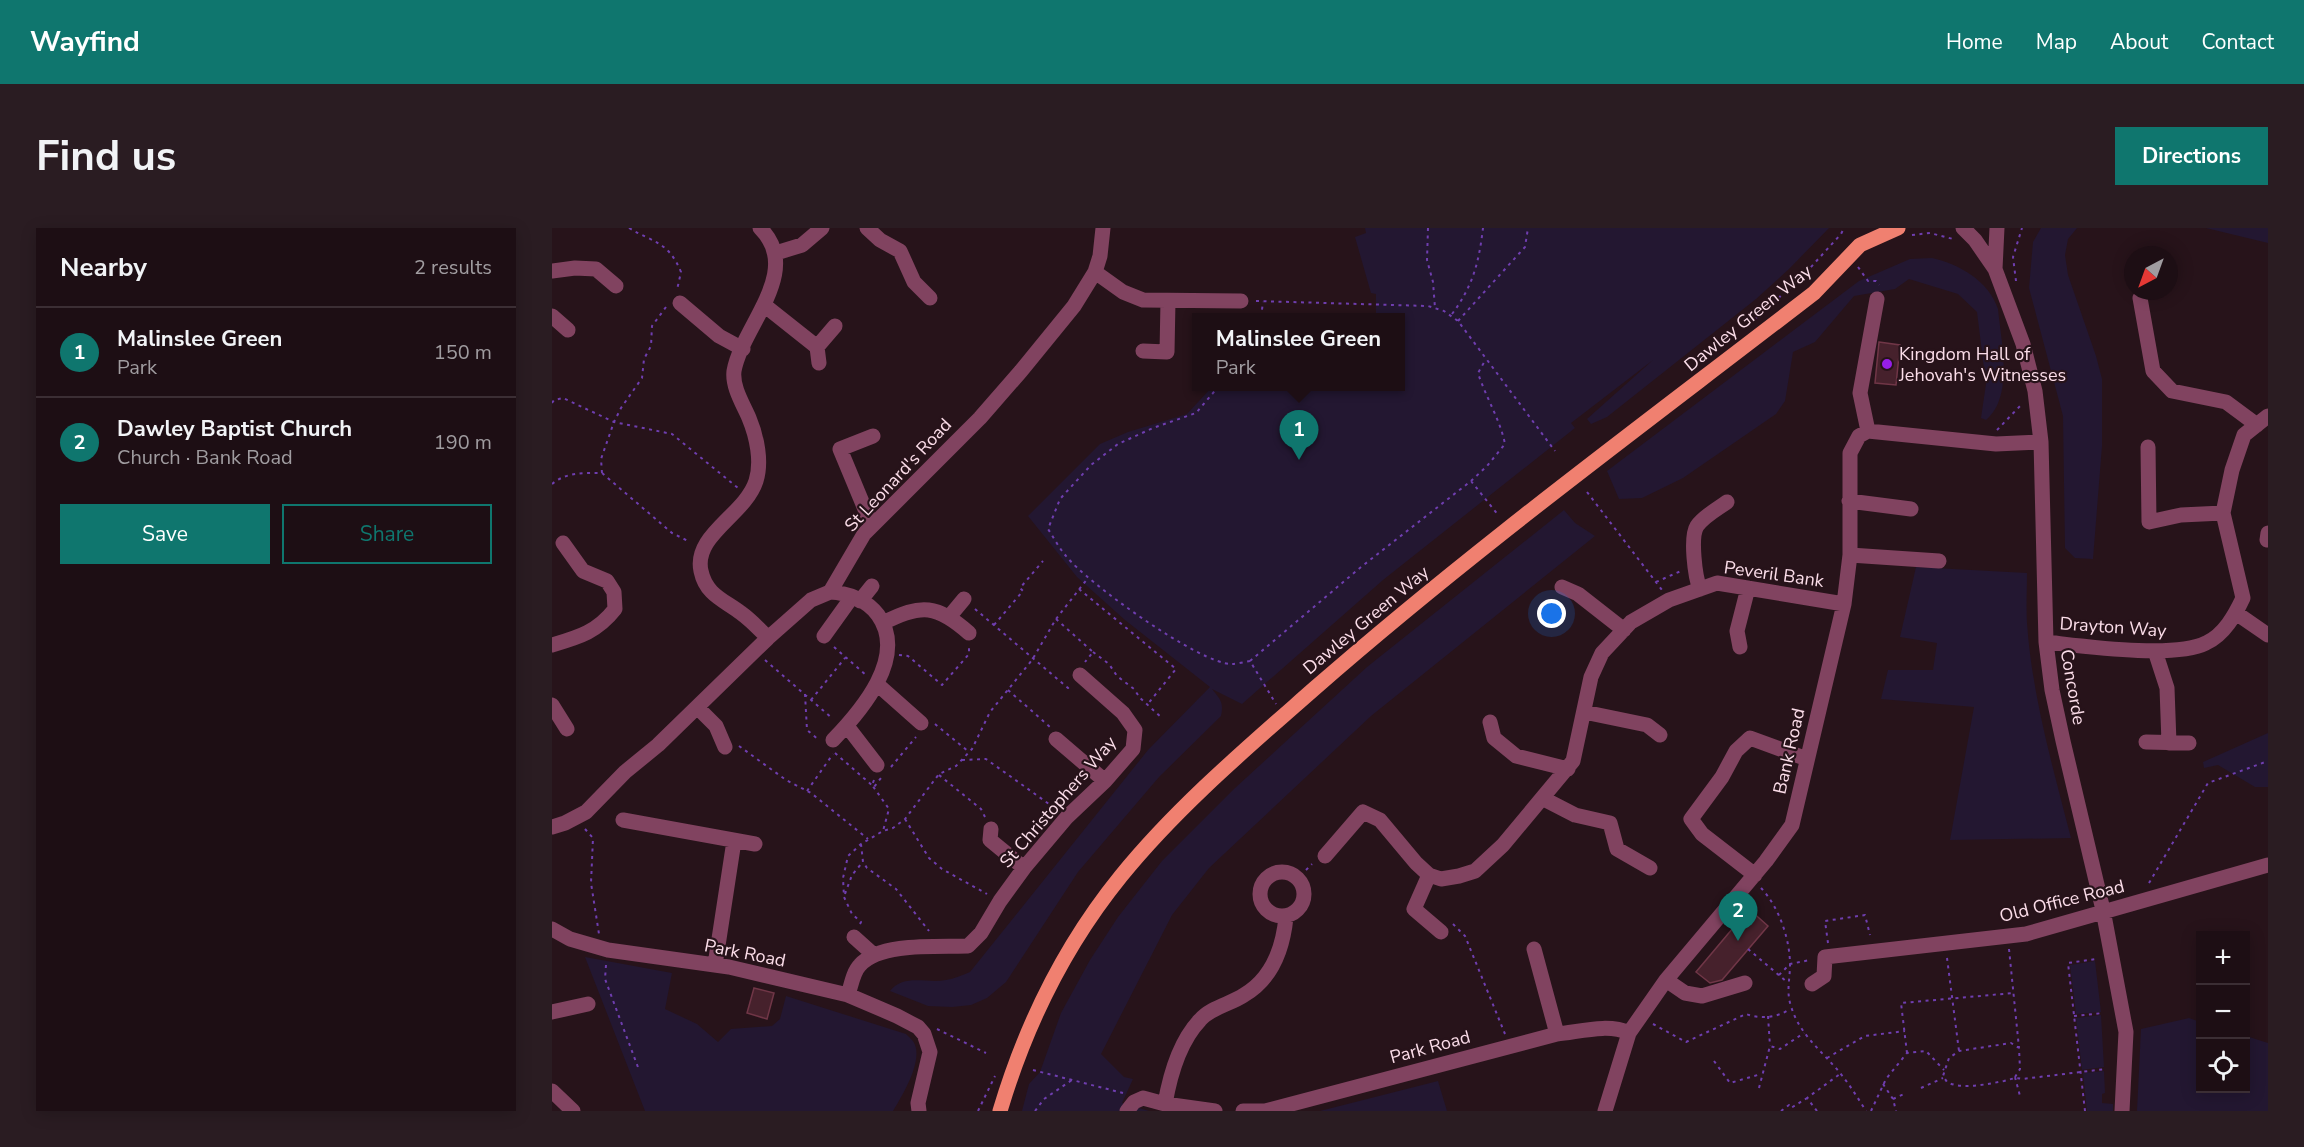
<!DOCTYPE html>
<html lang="en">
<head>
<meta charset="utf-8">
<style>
  body { margin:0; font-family:"Nunito Sans",sans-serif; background:#2a1c22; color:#f1f3f6 }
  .controls { position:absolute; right:18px; bottom:18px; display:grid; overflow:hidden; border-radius:0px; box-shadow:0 3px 15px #0003 }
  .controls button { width:54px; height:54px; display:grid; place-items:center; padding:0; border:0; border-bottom:2px solid #3b2e34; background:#1d0e14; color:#f1f3f6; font:30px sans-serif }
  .compass { position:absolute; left:1572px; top:18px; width:54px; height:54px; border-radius:50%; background:#1d0e14; box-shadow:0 3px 15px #0003; rotate:221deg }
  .you { position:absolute; left:1000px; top:386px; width:21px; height:21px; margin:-15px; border:4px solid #fff; border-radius:50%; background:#1a73e8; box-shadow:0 0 0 9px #1a73e833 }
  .badge { display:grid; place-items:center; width:39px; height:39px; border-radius:50%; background:#0f766e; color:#fff; font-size:20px; font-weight:700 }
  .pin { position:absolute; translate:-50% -50px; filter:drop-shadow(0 2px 3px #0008) }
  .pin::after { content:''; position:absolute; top:32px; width:21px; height:18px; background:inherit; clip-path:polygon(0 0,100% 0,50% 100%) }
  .popup { position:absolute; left:640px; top:85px; width:213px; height:78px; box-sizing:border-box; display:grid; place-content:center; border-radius:0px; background:#1d0e14; filter:drop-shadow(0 2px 4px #0005); font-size:20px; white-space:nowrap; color:#a09ca0 }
  .popup b { font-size:22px; color:#f1f3f6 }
  .popup::after { content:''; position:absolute; left:50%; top:100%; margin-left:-12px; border:12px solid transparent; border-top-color:#1d0e14 }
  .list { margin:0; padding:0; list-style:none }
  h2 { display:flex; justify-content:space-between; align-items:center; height:78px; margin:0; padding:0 24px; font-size:26px }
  h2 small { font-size:20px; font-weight:400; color:#a09ca0 }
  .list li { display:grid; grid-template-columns:39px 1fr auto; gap:18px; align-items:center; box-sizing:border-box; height:90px; padding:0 24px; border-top:2px solid #3b2e34 }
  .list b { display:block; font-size:22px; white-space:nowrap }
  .list p { margin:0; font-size:20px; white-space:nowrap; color:#a09ca0 }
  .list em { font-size:20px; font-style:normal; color:#a09ca0 }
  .actions { display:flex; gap:12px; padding:18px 24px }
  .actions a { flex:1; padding:14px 0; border:2px solid #0f766e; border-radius:0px; text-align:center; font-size:21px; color:#0f766e }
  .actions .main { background:#0f766e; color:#fff }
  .icon { flex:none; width:33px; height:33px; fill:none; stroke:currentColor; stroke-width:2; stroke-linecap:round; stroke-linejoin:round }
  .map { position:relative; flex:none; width:1716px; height:883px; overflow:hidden; border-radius:0px }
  header { display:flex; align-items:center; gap:36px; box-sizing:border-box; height:84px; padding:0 30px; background:#0f766e; color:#fff }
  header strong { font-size:28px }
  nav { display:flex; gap:33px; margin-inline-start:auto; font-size:21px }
  .intro { display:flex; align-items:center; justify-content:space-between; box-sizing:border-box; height:144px; padding:0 36px }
  h1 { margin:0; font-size:42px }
  .button { padding:15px 27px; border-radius:0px; background:#0f766e; color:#fff; font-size:21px; font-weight:700 }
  main { display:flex; gap:36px; padding:0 36px }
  aside { flex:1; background:#1d0e14; border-radius:0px; box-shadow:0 3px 15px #0003 }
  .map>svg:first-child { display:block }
</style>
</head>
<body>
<header>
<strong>Wayfind</strong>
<nav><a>Home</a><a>Map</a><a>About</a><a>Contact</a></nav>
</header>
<div class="intro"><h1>Find us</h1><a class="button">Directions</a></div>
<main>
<aside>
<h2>Nearby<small>2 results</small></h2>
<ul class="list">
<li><span class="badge">1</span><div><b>Malinslee Green</b><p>Park</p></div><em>150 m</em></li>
<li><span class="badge">2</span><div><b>Dawley Baptist Church</b><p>Church · Bank Road</p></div><em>190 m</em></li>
</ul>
<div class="actions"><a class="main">Save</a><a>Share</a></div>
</aside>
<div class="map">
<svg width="1716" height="883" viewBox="0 0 1716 883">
  <rect width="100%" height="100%" fill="#27131a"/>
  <path fill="#231731" d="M813 0H1277L1237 41 1204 71 1055 189 1039 196 1035 191 1101 132 1019 195 1023 200 831 352 690 476 660 461C668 471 672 474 669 488L607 549 526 644 454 754 435 770 419 777 400 779 376 778 338 763C352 745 375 756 394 752 402 751 410 747 418 744L596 522 658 459 573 392 525 349 476 288 548 216 576 204 635 186 660 159 849 158V89H824V66L819 65 803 9 814 5Z
    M1489 0H1525L1516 11 1513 27 1516 47 1544 128 1550 151V218L1541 331 1523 330 1513 320 1511 188 1477 60 1481 14Z
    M1654 0H1716V15Z
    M1380 30C1407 36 1437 53 1446 81 1449 113 1462 169 1434 192L1429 190 1434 156 1425 84 1406 66 1357 51 1343 61 1302 68 1263 114 1241 124 1233 173 1224 186 1131 250 1090 270 1067 271 1055 243 1307 53 1358 31Z
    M1012 282 1023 295 1043 308 819 488 657 640 620 687 549 826 572 849 581 851 570 875 597 883H470L477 856 488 844 509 785 538 732 566 689 610 633 682 561 815 439Z
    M1364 339 1475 345C1475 361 1474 378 1475 395 1480 468 1501 540 1519 610L1398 612 1422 479 1329 471 1336 442H1381L1385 415 1348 409Z
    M1716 505V559H1703L1666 537 1652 540 1651 534Z
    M33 729 120 745 113 781 145 796 166 814 179 801 220 798 228 791 234 768 354 806C357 809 362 813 363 817 370 835 350 868 341 883H93Z
    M1543 733 1549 784 1524 786 1518 737Z
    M1549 787 1552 839 1530 842 1524 790Z
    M1637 790 1648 794V860H1694V808L1716 815V883H1585L1589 801Z
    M1552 843 1553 865 1550 866V875L1561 876V883H1535L1531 845Z
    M886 853 895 883H768Z"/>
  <path fill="#46212c" stroke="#703647" stroke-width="1.5" d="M1327 114 1348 117 1344 157 1323 155Z
    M1197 681 1216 698 1170 752 1158 755 1144 744Z
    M202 760 222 765 215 791 195 785Z"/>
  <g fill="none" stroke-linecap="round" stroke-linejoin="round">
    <path stroke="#6f3eaf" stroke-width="2" stroke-dasharray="3 4.5" stroke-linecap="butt" d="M77 0C102 15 116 13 129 44L125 62
      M876 0 875 32 881 54 883 80
      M1360 7 1378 5 1401 11
      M1306 39 1316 53H1324L1327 57
      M1464 53 1461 29 1470 0
      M704 73 876 78 892 83 906 93 1003 223
      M900 86C921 58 927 34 931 0
      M709 89 711 74
      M1204 90 1249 50 1289 6 1292 0
      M906 93 973 19 976 0
      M667 158 644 185 601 200 566 216 539 237 508 271 496 301C502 310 507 320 514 328 534 354 649 437 680 436 685 436 692 434 698 433L724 476
      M0 175 2 172 11 170 62 194 120 206 186 260
      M1445 202 1470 176
      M50 245 49 231 62 194 69 180 90 150 92 131 99 118 100 98 114 79
      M919 253 947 288
      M0 256C14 244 32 245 50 245L120 305 138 314
      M1035 264 1110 362
      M1104 354 1129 343
      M527 361 624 441 595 477
      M423 381 516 460 519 457
      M504 391 541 424 533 434
      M442 397 471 363 468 360 491 333
      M282 419 314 447
      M541 424 557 436 565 448 582 461 588 470 609 489
      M347 427 356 428 390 457 417 426V420
      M213 432 281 491
      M698 433 809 339 919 253 935 238 953 216C948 191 934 170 926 145L934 131
      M456 462 498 499
      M253 466 255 502 267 512
      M259 472 293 430
      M383 496 417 524
      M187 518 234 552 259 565 316 611
      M283 525 322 559 329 550
      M410 532 434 531 504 581
      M339 539 364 509
      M387 547 429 581 433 589
      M322 552 320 557 337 581 331 603
      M255 563 281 526
      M353 591 377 630 390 641 435 666
      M33 601 41 610 39 655 47 706
      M309 616 311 634 315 640 344 661 377 703
      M754 642 760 636
      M1597 655 1656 555 1716 533
      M1209 660C1227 679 1238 711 1238 737 1238 751 1234 764 1239 778 1246 803 1265 819 1282 838 1294 851 1304 867 1314 883
      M293 666 300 647 310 635
      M308 696 309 694 300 686 292 669 291 650 296 628 309 616 331 603 341 600 353 591 387 546 404 538 420 521 438 484 480 432 504 391 536 350
      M901 696 913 708 953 806
      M1276 715 1273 693 1313 687 1318 707
      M1196 721 1235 754
      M1457 721 1467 820
      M1395 730 1407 823
      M54 737 53 751 87 842
      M1227 747 1238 736 1258 732
      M1216 788 1218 818
      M1522 788 1551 785
      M1101 796 1134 814 1194 786C1208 791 1225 790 1238 781
      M385 801 434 825
      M1355 825 1349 775 1462 765
      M1275 830 1313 808 1353 803
      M1162 833 1178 855 1209 846
      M481 842 571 865
      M1463 849 1468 841 1467 820 1459 815 1407 823 1397 830 1391 848 1395 854C1409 862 1436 856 1452 853 1460 851 1463 849 1470 851L1554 841
      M1463 849 1468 868
      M1331 856 1341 871 1344 883
      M1207 860 1218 818 1228 821 1252 805
      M1369 860 1391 850
      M1341 871 1352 866
      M426 883 443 848
      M483 883 492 871 520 852
      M1229 883 1237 877 1239 880 1255 870
      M1265 883 1255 870 1288 846
      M1319 883 1334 851 1355 825 1374 823 1392 842
      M1533 883 1516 735 1544 731"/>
    <path stroke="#814360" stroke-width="15" d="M208 0C252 43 190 98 182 143 180 159 191 176 197 190 205 209 210 234 204 253 193 287 141 307 149 343 154 367 172 372 189 385 199 392 207 401 216 410
      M315 0 328 12 348 23 362 54 378 70
      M551 0 548 28 543 44 571 64 591 72 689 73
      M1411 0 1423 12 1443 41 1471 116 1483 163 1489 214 1494 414 1500 462 1511 513 1551 682 1574 804 1570 883
      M224 25 250 17 270 0
      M1443 41 1445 0
      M0 43 23 40 44 41 64 58
      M1588 70 1601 143 1620 163 1674 174 1705 197
      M128 75 167 108 191 121
      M212 77 265 119
      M0 88 16 102
      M591 123 615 124 616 73
      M267 135 265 119 283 98
      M1316 203 1308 165 1325 71
      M1596 219 1597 294 1629 287 1671 285
      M1297 273 1359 281
      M320 298 288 221 321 208
      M1715 312 1716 305
      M1298 327 1387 333
      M1010 359 1026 366 1072 402
      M1148 361C1143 349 1138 309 1145 298 1152 288 1165 281 1175 274
      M278 364C296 365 315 372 326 387 356 429 309 483 281 512
      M308 373 320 358
      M1684 385 1716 407
      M397 389 412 371
      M331 395C370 375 385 377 417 405
      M272 408 300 369
      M1494 414C1531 418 1622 431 1654 415 1672 407 1683 387 1691 370L1671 285 1680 242 1692 207 1716 188
      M0 417C27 409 45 404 63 381L62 364 55 353 31 343 11 315
      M1188 419 1185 403 1196 360
      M1603 423 1615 460 1617 515
      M325 456 369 495
      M0 477 15 501
      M145 479 164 498 173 519
      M1032 484 1095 497 1108 507
      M938 494 942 510 964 528 1016 541
      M295 498 325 537
      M504 511 553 553
      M1594 514 1637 515
      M990 570 1023 587 1058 595 1065 621 1098 640
      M71 592 203 616
      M0 599 13 595 34 584 73 544 106 517 216 410 259 372 278 364 312 306 428 190 469 143 522 78 543 44
      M439 601 438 612 472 640
      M773 628 811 584 828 592 864 635 877 647 889 651 907 648 923 643 951 617 1021 533 1039 449 1050 425 1079 394 1117 372 1165 355 1292 376
      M708 666a22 22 0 1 1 44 0a22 22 0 1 1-44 0Z
      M877 647 862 681 889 704
      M1203 647 1150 606 1139 591 1170 549 1184 523 1198 510 1255 531
      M0 701 18 711 56 722 177 739 296 767 345 788 366 799 372 806 378 824 366 875 367 883
      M302 709 322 727
      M982 721 1005 806
      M163 737 182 613
      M1114 752 1133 765 1150 768 1193 755
      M1260 756 1272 748 1273 729 1474 706 1716 637
      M296 767C299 758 301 744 308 737 328 714 387 719 416 718L429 705 448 673 472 640 515 589 553 553 581 521 583 502 571 485 528 447
      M0 784 36 776
      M0 863 21 883
      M613 876C618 847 627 814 648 792 659 779 679 776 692 767 721 750 731 720 734 689
      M575 883 582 874 591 870 613 876 663 883
      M691 883H713L1005 806C1027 804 1056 795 1077 805
      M1053 883 1077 805 1114 752 1214 633 1240 597 1292 376 1298 327V225L1307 208 1316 203 1444 216 1489 214"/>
    <path stroke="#f08070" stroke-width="15" d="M448 883C473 799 513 717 569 648 625 579 696 519 763 460 923 320 1095 194 1262 65L1308 17 1346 0"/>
  </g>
  <circle fill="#961ee7" stroke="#27131a" stroke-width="2" cx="1335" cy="136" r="6"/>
  <g text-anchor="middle" stroke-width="4.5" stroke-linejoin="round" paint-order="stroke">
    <g font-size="18" fill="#fbdde9" stroke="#27131a">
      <text transform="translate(1196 90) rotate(-39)" y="6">Dawley Green Way</text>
      <text transform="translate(346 247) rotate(-47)" y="6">St Leonard's Road</text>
      <text transform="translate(1222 346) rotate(8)" y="6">Peveril Bank</text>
      <text transform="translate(814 392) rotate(-40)" y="6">Dawley Green Way</text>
      <text transform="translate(1561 399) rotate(4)" y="6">Drayton Way</text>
      <text transform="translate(1521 459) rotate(80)" y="6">Concorde</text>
      <text transform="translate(1237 523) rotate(-77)" y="6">Bank Road</text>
      <text transform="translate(506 574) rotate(-49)" y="6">St Christophers Way</text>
      <text transform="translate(1510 673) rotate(-14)" y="6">Old Office Road</text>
      <text transform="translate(193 725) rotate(11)" y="6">Park Road</text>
      <text transform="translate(878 819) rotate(-15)" y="6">Park Road</text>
    </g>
    <g font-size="18" fill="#fbdde9" stroke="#27131a" text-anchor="start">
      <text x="1347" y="132">Kingdom Hall of<tspan x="1347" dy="21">Jehovah's Witnesses</tspan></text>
    </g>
  </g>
</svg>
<div class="controls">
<button>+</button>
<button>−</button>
<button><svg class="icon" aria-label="locate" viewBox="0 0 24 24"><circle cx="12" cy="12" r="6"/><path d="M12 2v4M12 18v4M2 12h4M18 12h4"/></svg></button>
</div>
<svg class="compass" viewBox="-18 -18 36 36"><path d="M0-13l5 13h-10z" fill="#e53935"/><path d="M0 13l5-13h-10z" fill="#a09ca0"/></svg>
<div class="you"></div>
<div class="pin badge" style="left:747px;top:232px">1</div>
<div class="popup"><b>Malinslee Green</b>Park</div>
<div class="pin badge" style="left:1186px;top:713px">2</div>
</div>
</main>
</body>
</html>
